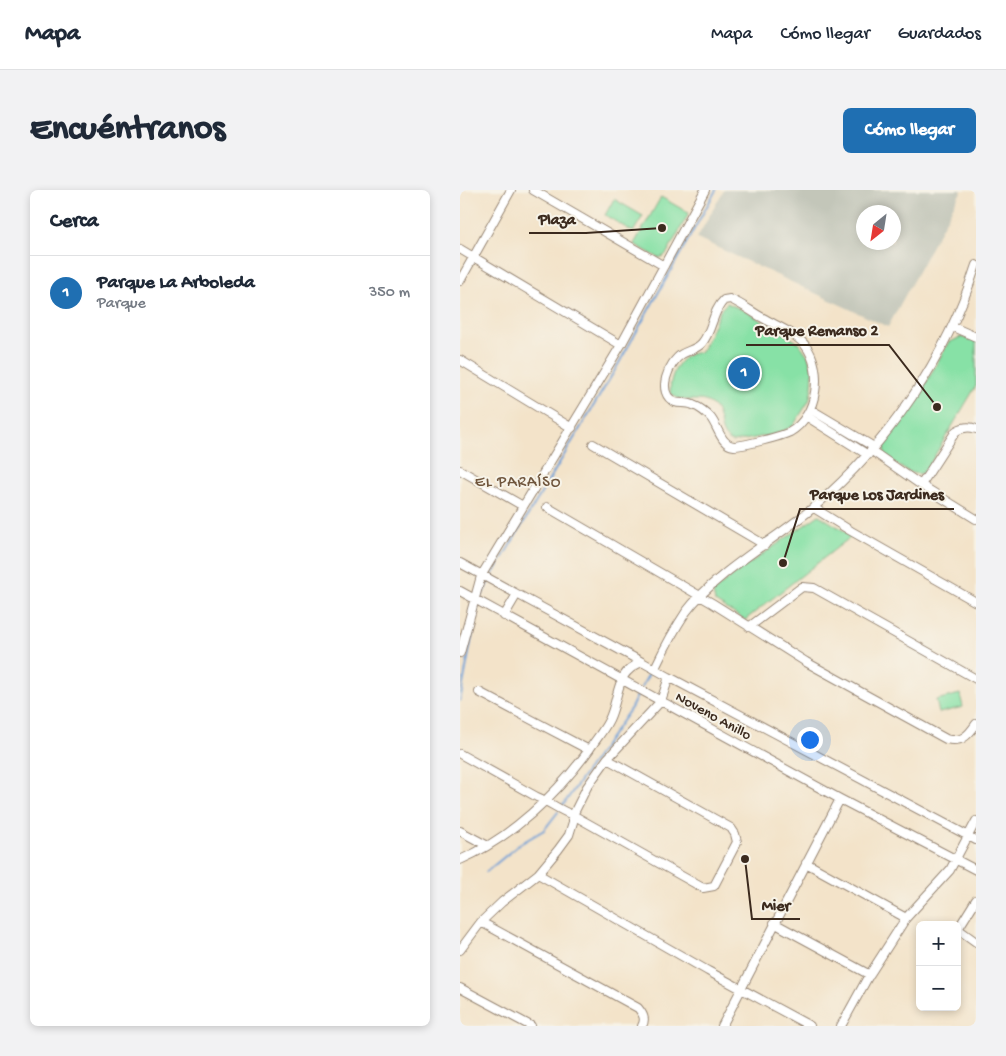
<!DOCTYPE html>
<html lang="es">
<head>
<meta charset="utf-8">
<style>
  body { margin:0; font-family:"Gochi Hand",sans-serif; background:#f2f2f3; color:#1f2937 }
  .controls { position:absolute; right:15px; bottom:15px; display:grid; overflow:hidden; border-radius:8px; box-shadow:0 2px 8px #0003 }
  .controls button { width:45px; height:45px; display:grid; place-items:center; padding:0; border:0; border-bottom:1px solid #e0e1e3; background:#fff; color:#1f2937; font:25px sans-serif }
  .compass { position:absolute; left:396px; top:15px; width:45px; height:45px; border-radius:50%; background:#fff; box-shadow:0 2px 8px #0003; rotate:210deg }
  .you { position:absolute; left:349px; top:549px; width:18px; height:18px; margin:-12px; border:4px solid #fff; border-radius:50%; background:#1a73e8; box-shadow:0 0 0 8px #1a73e833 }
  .badge { display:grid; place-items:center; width:32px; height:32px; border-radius:50%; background:#1f6fb2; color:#fff; font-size:16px; font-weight:700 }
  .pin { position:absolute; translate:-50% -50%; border:2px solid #fff; box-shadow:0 1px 5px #0006 }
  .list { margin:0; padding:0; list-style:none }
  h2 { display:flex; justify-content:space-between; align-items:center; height:65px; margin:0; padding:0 20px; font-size:21px }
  h2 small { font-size:16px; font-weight:400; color:#747a83 }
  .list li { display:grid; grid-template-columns:32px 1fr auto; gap:15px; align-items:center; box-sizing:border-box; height:75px; padding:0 20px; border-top:1px solid #e0e1e3 }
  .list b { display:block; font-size:19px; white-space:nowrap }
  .list p { margin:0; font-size:16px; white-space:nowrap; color:#747a83 }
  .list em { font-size:16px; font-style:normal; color:#747a83 }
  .map { position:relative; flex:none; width:516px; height:836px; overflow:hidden; border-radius:8px }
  header { display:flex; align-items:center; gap:30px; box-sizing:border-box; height:70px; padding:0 25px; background:#fff; border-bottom:1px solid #e0e1e3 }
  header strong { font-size:24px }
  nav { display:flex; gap:28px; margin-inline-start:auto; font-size:18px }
  .intro { display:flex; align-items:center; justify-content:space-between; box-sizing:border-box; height:120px; padding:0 30px }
  h1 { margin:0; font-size:35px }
  .button { padding:12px 22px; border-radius:8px; background:#1f6fb2; color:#fff; font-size:18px; font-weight:700 }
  main { display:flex; gap:30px; padding:0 30px }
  aside { flex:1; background:#fff; border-radius:8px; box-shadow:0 2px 8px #0003 }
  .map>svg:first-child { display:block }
</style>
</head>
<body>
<header>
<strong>Mapa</strong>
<nav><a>Mapa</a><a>Cómo llegar</a><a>Guardados</a></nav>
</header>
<div class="intro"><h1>Encuéntranos</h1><a class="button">Cómo llegar</a></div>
<main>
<aside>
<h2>Cerca<small></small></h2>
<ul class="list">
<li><span class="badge">1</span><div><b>Parque La Arboleda</b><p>Parque</p></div><em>350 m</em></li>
</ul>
</aside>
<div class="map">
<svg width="516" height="836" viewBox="0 0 516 836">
  <rect width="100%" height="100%" fill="#f7f3e8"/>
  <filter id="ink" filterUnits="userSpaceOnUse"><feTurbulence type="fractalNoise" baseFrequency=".02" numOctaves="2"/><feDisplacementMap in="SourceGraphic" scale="10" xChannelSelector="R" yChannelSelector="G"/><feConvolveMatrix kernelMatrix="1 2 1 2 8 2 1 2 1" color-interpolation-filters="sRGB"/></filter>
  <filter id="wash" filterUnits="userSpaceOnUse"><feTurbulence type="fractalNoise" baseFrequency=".0096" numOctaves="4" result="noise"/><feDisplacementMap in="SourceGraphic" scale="20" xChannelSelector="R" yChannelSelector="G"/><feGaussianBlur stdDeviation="1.12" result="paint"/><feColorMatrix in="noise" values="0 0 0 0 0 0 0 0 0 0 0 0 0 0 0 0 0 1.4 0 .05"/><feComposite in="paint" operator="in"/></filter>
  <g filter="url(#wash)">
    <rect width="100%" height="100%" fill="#f3e3c9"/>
    <path fill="#c3c6b9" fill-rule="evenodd" d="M264 0H502L428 137 237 48ZM403 22H433V52H403Z"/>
    <path fill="#87e1a6" stroke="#618662" d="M201 7 229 23 207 63 204 66 199 68 174 54Z
      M154 9 183 26 173 42 145 25Z
      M267 113 287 122 339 153 348 166 353 181 352 198 349 211 333 236 316 244 273 252C255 245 265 224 251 214 239 205 222 216 211 203 208 191 217 170 229 165 234 162 239 164 243 159L261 119Z
      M501 147 516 151V196L465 282C451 289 436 273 425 265L424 256 467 191 488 153Z
      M359 325 392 346 285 430 255 412 253 402 277 382Z
      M500 504 503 517 479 523 476 510Z"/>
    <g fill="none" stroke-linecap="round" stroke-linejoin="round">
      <path stroke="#6a9ed6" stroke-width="2" d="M31 387 155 180 256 0
        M20 409 29 391
        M181 498 191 480
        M0 511 18 414
        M101 618 171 518 179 502
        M26 682 60 654 84 640 98 622"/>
    </g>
  </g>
  <g filter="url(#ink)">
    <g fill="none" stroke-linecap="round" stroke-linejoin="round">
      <defs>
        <path id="minor" d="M73 0 204 76
          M0 59 161 155
          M0 91 51 0
          M270 109C282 114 292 122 303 128 317 136 335 143 345 155 364 179 358 226 330 242 322 246 283 256 274 256 261 255 258 237 251 228 247 223 239 217 233 215 227 212 220 214 215 212 195 203 209 172 222 164 229 160 237 159 242 153 253 140 252 121 264 110Z
          M493 137 516 147
          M0 170 112 238
          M350 219 414 257
          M346 226 408 265
          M133 254 305 355
          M412 261 461 295 516 329
          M0 280 63 316
          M461 295 496 241C503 237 509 236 516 239
          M87 317 252 413 346 472 486 549C501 553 508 546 516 534
          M354 318 391 341 516 412
          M0 373 182 472
          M0 401 380 609 516 680
          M44 426 57 404
          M289 437 342 397 354 398 516 489
          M0 463 21 386 161 155 245 0
          M195 478C204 459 214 440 226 422 256 382 315 350 354 317 429 253 486 169 516 75
          M209 487 516 650
          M19 502 129 560
          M0 564 77 607C90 612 100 621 113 625L243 698 254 696 277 652 275 644 271 638 147 569
          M0 641 26 655
          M0 670C51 648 96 605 129 560 136 549 147 537 151 525 160 502 156 482 182 472L209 487 201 511 147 569 127 597 113 625V632L109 645 98 660 78 684 42 712 21 732 0 760
          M346 673 446 728
          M78 684 248 781 350 836
          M516 710 498 739 516 752
          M21 732 178 818C183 824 186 829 182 836
          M314 733 410 785
          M0 798 71 836
          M262 836 380 609
          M381 836 408 787 446 728 490 680 516 631"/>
      </defs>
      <use href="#minor" stroke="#978674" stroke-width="10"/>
      <use href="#minor" stroke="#fff" stroke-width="8"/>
    </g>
  </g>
  <g text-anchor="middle" stroke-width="4" stroke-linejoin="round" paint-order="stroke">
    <g font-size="15" fill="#3b2a1e" stroke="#f7f3e8">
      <text transform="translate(254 525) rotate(29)" y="5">Noveno Anillo</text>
    </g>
    <g font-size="16" letter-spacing="1" fill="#70563d" stroke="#f7f3e8">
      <text x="58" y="296">EL PARAÍSO</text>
    </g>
  </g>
  <path fill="none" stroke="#3b2a1e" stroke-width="2" d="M202 38L126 43H69M477 217L429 155H286M323 373L340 319H494M285 669L292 729H340"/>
  <g fill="#3b2a1e" stroke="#f7f3e8" stroke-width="2">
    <circle cx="202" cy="38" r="5"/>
    <circle cx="477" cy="217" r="5"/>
    <circle cx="323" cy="373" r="5"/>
    <circle cx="285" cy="669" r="5"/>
  </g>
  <g font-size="16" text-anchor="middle" font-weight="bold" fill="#3b2a1e" stroke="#f7f3e8" stroke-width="4" stroke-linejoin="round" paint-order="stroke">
    <text x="97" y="34">Plaza</text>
    <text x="357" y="145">Parque Remanso 2</text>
    <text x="417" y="309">Parque Los Jardines</text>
    <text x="316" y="720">Mier</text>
  </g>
</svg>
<div class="controls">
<button>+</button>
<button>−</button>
</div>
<svg class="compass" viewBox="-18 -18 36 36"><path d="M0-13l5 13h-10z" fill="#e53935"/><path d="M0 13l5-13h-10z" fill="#747a83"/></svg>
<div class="you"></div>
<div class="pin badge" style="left:284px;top:183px">1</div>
</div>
</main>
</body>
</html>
